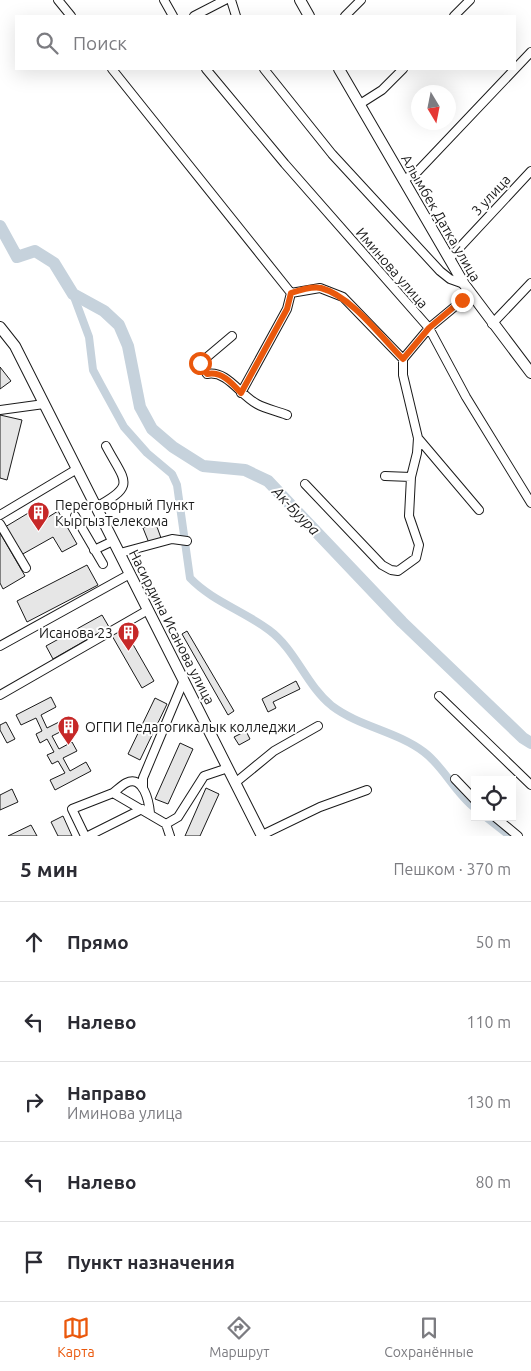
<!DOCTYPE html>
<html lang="ru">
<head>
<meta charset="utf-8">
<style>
  body { margin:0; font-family:Ubuntu,sans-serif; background:#f2f2f3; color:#2b2b33 }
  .controls { position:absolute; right:15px; bottom:15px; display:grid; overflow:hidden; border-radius:0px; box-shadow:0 5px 20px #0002 }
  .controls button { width:45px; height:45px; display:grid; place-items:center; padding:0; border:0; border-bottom:1px solid #e1e1e2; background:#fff; color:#2b2b33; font:25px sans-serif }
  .compass { position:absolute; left:411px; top:85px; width:45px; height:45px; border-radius:50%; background:#fff; box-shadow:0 5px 20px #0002; rotate:170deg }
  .stop { position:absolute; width:15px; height:15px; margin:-11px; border:4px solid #ea580c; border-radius:50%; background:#fff }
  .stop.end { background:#ea580c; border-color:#fff; box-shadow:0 1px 5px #0008 }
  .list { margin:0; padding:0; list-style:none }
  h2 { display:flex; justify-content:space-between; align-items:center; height:65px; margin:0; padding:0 20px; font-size:21px }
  h2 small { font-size:16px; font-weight:400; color:#7c7c81 }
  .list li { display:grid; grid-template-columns:32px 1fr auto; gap:15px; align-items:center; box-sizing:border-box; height:80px; padding:0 20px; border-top:1px solid #e1e1e2 }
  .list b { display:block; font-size:19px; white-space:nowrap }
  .list p { margin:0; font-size:16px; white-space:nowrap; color:#7c7c81 }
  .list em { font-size:16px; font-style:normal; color:#7c7c81 }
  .icon { flex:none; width:28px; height:28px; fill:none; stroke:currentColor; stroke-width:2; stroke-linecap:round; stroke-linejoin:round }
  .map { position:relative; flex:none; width:531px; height:836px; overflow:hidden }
  .search { position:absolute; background:#fff; box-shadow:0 5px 20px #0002; left:15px; right:15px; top:15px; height:55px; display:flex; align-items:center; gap:12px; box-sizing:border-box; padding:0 18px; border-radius:0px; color:#7c7c81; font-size:19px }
  .sheet { height:465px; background:#fff }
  nav { display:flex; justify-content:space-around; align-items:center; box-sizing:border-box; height:70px; border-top:1px solid #e1e1e2; background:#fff; font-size:14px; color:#7c7c81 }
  nav a { display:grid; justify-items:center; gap:2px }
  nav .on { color:#ea580c }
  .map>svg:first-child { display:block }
</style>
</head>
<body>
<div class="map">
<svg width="531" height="836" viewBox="0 0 531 836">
  <rect width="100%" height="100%" fill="#fff"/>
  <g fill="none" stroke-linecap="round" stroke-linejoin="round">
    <path stroke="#c6d2dc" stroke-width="8" d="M73 294 89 337 93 370 101 385 124 427 147 453 172 474 177 485 190 578C212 601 244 611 269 630 296 650 306 685 332 706 360 727 396 731 424 752 444 767 455 793 475 808
      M486 817 510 836"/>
    <path stroke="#c6d2dc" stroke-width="12" d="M0 226 17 257 35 251 54 263 73 294 104 311 119 325 128 346 140 407 152 429 173 447 203 466 245 470 268 481 402 622 523 738 531 743"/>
  </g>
  <path fill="#e6e6e6" stroke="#1a1a1a" d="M0 367 11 381 0 389Z
    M0 415 22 420 7 480 0 478Z
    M35 509 42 521 58 511 77 544 62 552 53 537 21 555 5 527Z
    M156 524 161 538 149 543 143 528Z
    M0 533 25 576 3 589 0 583Z
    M87 565 98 585 27 622 17 601Z
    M102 615 109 627 53 659 46 646Z
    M123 627 154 681 142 688 111 634Z
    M187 631 234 711 228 715 182 634Z
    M296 681 300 689 273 702 276 708 268 712 262 699Z
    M51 697 56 707 41 715 47 728 61 721 66 729 52 736 59 749 72 742 77 751 63 758 70 771 86 762 91 771 55 790 50 780 65 773 58 761 52 764 47 755 54 752 47 739 40 743 36 734 42 731 36 718 21 725 16 715Z
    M155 698 167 704 140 760 128 754Z
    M6 722 15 739 7 743 0 730V725Z
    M246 731 250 739 239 745 234 737Z
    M180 743 193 749 168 804 155 799Z
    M206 788 219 794 200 836H185Z
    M12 789 18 802 0 810V795Z
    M63 816 72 836H58L51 822Z
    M31 825 37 836H8Z"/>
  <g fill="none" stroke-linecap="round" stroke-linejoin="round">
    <defs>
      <path id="minor" d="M58 0 71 16
        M164 0 173 16
        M231 0 236 16
        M194 16 225 0
        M345 16 361 0
        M454 16 470 0
        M112 69 291 293 320 288 343 297 403 359
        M206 69 285 164 429 328 466 397 531 503
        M264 69 332 154 440 271 450 279 464 284
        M360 104 382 90 403 69
        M403 180 417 172 531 52
        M449 259 531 171
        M492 324 531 283
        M232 336 200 363 207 374C227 370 240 395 257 404 266 409 277 411 287 415
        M241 393 287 309 291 293
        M0 410 44 404
        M418 438 479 510
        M385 476 411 477
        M305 484 382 565 391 570 398 571 416 558 419 545 409 516 411 477 417 453 418 438 403 375V359L429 328 470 294
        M96 507C137 485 125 482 106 446
        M0 515 77 469
        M75 516 103 564
        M0 524 26 568
        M94 550 113 541
        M120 553 172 539 187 541
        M0 646 130 574
        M0 695 148 610
        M439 696 531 785
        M455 779 475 800
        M235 783 274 751 318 726
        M143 788V778L184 680
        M113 793C117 790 122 785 126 783 144 774 149 803 150 813
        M495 817 518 836
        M166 824 178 817 204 776 228 768
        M262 835 320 807 367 790
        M85 836 72 809 113 793 166 824 170 836
        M88 836 142 809"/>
      <path id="major" d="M300 0 309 16
        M339 69 464 284 531 373
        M0 327 15 346 262 836"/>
    </defs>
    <use href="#minor" stroke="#1a1a1a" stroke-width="10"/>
    <use href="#major" stroke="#1a1a1a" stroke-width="12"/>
    <use href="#minor" stroke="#fff" stroke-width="8"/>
    <use href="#major" stroke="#fff" stroke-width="10"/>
  </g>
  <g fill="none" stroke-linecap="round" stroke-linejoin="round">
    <path stroke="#ea580c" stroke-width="6" d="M200 363 207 374C222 371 232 383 241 393L287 309 291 293C300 290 312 286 321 288 351 296 381 337 403 359L429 328 462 300"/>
  </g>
  <defs>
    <symbol id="building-pin" viewBox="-11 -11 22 30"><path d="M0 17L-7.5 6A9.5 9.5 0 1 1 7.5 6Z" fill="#c62828" stroke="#fff"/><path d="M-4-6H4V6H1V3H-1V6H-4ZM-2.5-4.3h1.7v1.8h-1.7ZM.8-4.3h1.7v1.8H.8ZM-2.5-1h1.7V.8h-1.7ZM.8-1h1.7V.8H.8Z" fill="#fff"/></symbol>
  </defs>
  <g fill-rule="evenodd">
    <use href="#building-pin" x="26" y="500" width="25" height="34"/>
    <use href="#building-pin" x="116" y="620" width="25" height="34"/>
    <use href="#building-pin" x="56" y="714" width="25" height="34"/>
  </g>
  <g text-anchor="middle" stroke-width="4" stroke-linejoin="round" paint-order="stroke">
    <g font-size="14" fill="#1a1a1a" stroke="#fff">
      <text transform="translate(491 195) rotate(-47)" y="5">3 улица</text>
      <text transform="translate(441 218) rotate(60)" y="5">Алымбек Датка улица</text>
      <text transform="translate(392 268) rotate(49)" y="5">Иминова улица</text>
      <text transform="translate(172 627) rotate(63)" y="5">Насирдина Исанова улица</text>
    </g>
    <g font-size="14" fill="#1a1a1a" stroke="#fff" text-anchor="start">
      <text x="55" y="510">Переговорный Пункт<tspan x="55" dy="16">КыргызТелекома</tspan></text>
      <text x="113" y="638" text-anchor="end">Исанова 23</text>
      <text x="85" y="732">ОГПИ Педагогикалык колледжи</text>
    </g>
    <g font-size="15" font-style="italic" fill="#1a1a1a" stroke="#fff">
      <text transform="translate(296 511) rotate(46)" y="5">Ак-Буура</text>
    </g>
  </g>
</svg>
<div class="controls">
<button><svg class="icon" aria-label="locate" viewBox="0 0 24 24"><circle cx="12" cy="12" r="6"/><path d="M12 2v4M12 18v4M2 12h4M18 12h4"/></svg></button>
</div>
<svg class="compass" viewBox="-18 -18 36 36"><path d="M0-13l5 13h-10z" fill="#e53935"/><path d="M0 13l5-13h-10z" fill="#7c7c81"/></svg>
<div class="stop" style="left:200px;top:363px"></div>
<div class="stop end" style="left:462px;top:300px"></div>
<div class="search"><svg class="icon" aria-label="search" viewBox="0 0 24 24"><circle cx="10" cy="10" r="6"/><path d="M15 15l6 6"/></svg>Поиск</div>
</div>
<section class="sheet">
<h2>5 мин<small>Пешком · 370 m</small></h2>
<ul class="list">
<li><svg class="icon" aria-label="ahead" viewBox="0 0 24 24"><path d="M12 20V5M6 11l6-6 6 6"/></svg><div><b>Прямо</b></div><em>50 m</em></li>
<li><svg class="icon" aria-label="left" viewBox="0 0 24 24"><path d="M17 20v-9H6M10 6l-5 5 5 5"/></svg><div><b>Налево</b></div><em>110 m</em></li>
<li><svg class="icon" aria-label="right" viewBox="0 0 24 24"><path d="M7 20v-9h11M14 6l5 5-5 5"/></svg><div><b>Направо</b><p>Иминова улица</p></div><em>130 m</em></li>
<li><svg class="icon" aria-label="left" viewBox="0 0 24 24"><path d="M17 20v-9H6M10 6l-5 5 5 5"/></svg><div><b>Налево</b></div><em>80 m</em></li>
<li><svg class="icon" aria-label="arrive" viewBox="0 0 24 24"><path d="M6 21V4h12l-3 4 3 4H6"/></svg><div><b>Пункт назначения</b></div></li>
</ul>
</section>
<nav>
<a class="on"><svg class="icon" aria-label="map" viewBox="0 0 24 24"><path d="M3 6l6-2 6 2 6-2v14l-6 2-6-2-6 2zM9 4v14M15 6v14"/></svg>Карта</a>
<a><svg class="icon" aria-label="directions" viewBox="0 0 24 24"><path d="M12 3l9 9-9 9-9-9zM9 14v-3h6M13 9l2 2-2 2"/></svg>Маршрут</a>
<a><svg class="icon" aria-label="saved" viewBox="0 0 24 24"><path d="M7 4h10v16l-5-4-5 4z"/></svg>Сохранённые</a>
</nav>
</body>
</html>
